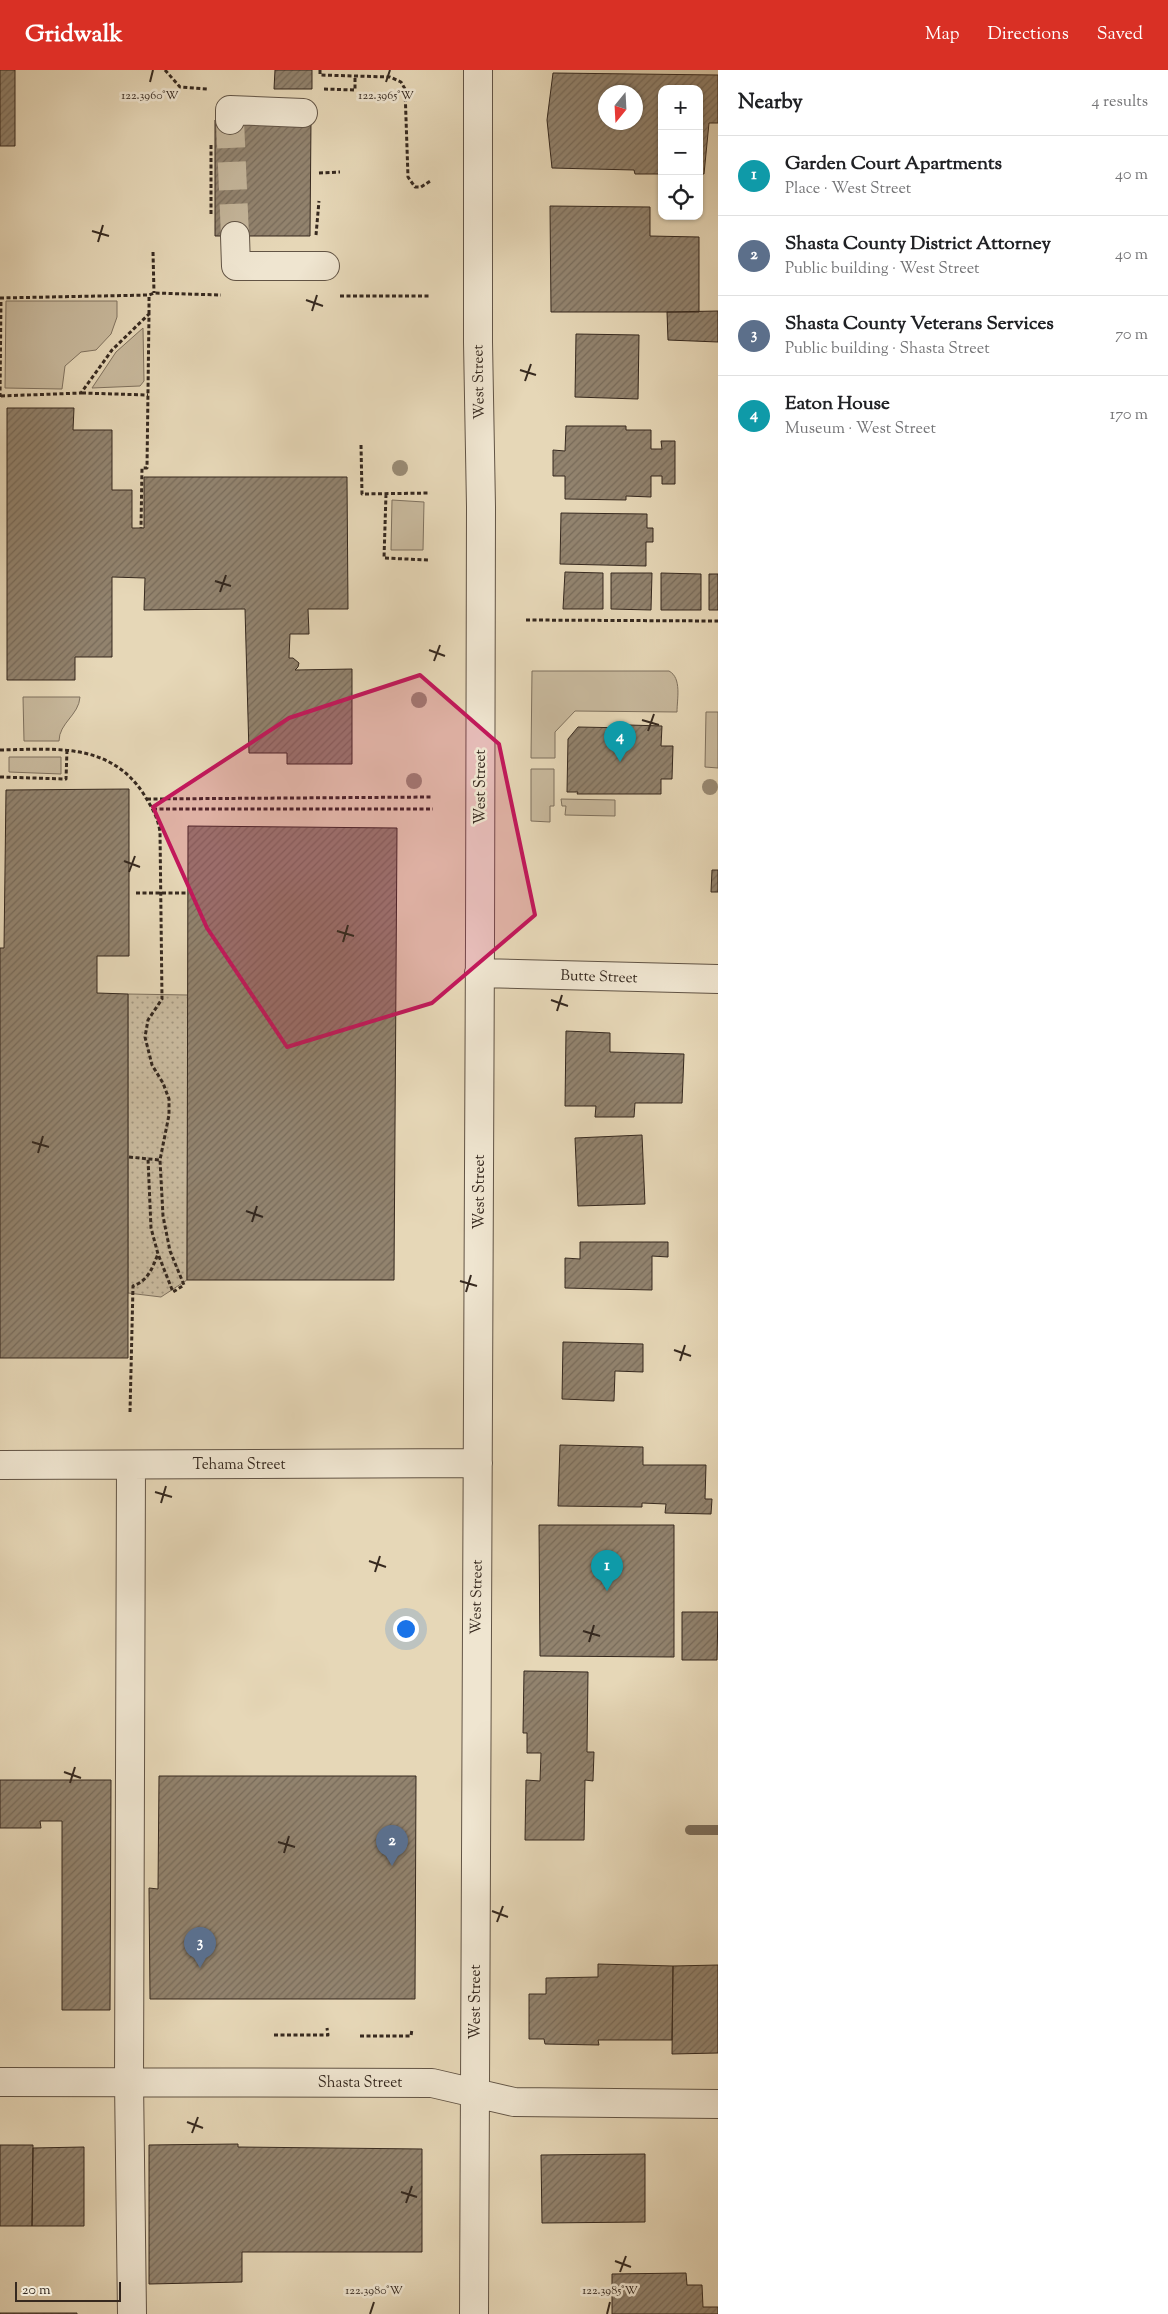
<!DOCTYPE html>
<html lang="en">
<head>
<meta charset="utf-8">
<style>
  body { margin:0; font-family:"Sorts Mill Goudy",serif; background:#f2f2f2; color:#202124 }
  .controls { position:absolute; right:15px; top:15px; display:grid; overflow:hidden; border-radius:10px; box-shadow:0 1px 4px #0004 }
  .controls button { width:45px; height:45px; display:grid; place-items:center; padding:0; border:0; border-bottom:1px solid #e0e0e0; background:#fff; color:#202124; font:25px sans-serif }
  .compass { position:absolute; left:598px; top:15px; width:45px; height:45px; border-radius:50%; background:#fff; box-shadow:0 1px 4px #0004; rotate:198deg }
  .scale { position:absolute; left:15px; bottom:12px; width:106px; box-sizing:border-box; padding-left:5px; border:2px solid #36291f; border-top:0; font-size:14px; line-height:18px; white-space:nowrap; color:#36291f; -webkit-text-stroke:4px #efe5d0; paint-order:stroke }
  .you { position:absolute; left:405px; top:1558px; width:18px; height:18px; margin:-12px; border:4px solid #fff; border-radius:50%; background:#1a73e8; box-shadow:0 0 0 8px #1a73e833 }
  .badge { display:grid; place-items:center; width:32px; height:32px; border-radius:50%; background:#d93025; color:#fff; font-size:16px; font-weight:700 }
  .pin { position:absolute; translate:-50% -41px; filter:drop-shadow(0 1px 2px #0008) }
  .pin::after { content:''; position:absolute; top:26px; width:18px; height:15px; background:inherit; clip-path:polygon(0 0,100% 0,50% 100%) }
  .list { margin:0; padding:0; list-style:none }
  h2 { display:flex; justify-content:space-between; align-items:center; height:65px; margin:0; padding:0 20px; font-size:21px }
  h2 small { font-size:16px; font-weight:400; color:#757577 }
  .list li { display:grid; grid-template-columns:32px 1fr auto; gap:15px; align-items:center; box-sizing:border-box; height:80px; padding:0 20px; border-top:1px solid #e0e0e0 }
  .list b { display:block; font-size:19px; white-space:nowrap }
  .list p { margin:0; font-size:16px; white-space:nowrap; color:#757577 }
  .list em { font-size:16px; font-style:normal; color:#757577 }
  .icon { flex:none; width:28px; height:28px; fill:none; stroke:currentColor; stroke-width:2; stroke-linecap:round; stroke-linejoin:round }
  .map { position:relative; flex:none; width:718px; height:2244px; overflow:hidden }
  header { display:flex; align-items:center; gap:30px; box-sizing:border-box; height:70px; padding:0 25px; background:#d93025; color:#fff }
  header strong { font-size:24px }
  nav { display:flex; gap:28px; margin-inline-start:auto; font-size:18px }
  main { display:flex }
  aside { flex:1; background:#fff }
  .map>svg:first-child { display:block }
</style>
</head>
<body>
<header>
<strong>Gridwalk</strong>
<nav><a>Map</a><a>Directions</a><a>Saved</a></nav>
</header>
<main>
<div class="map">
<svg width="718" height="2244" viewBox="0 0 718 2244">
  <defs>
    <pattern id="park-dots" width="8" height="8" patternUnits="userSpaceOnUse" patternTransform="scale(1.25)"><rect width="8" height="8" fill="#c8b99d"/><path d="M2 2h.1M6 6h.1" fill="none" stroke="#a3967f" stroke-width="1.8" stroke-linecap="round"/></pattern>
    <pattern id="building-hatch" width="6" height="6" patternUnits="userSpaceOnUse" patternTransform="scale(1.25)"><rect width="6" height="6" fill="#92836e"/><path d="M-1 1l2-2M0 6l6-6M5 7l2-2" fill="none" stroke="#786b5a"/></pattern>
  </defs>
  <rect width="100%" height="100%" fill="#e6d7b7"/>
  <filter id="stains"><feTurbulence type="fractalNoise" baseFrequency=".004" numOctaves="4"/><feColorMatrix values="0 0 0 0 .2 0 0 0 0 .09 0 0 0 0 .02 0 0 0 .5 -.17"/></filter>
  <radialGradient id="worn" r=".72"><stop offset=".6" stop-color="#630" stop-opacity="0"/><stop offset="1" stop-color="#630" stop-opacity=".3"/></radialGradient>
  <path fill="#c8b99d" stroke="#7f715e" d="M6 231H117V247L111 264 96 280 81 282 65 296 62 319 5 318Z
    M143 258 144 311 140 316 92 318 116 282Z
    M392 430 424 432 423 480H391Z
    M532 601H669C682 608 677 629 677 642L575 641 555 662V688H531Z
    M23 627H80C79 645 59 653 59 671H24Z
    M706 642H718V698L705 697Z
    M9 687H61V704L9 702Z
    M531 699H554V736H550V752L531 751Z
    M561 729 615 730V746L565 745 566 736H562Z"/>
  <path fill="url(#park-dots)" stroke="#7f715e" d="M128 924 188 925 187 1210 161 1227 128 1223Z"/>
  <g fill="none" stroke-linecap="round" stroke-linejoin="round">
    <path stroke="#7c6e5b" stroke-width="10" d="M690 1760H718"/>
  </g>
  <path fill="url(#building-hatch)" stroke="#36291f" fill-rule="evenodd" d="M0 0H15V76H0Z
    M275 0H312V19H274Z
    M553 3 718 5V53H709L704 104H699V19H662V104H635L634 100 552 98 547 50ZM606 22H636V52H606Z
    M215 50H311L310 166H215Z
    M550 136 650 137V166L699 167V242H551Z
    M718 241V272L668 270 667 242Z
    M576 264 639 265 638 329 575 327Z
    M7 338H74L73 360H112V420H132V458H144V407H347L348 539H308L309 564H290L289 588H293L299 593 298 597 295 600 352 599V694H287V683H249L245 539 144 540 145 508 112 507V587H75V610H7Z
    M566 356H626V360H651V379H662L661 371H675V414H662V406H651V427L626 426V430L565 429V406H553V380L565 381Z
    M561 443 647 444V458H653V472H646V496L560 494Z
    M565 502 603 503V539H563Z
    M611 503H652L651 540 611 539Z
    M661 503 701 504V540H661Z
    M709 504H718V540H709Z
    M629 655 662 656 661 676H673L672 709H661V724H577L578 722H567L568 669 578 657 629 658Z
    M129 719V886H97V923L128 924V1288H0V878H4L6 720Z
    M188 756 397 758 394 1210H187Z
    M712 800H718V822H711Z
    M566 961 610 963V982L684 984 682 1033H635L634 1047H595L596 1036H565Z
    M642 1065 645 1134 578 1136 575 1068Z
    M580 1172H668V1187L652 1186V1220L565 1218V1188L580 1189Z
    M563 1272 643 1274V1302L615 1301 614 1331 562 1329Z
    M560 1375 643 1377V1395H706L705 1429H712L711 1444 665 1443 666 1434 642 1433V1437L558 1436Z
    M539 1455H674V1587L540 1586Z
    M682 1542H718L717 1590H682Z
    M524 1601 588 1602 587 1682H594L593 1711 585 1710 584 1770H525L526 1710 540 1711 541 1683H527V1663H523Z
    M159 1706H416L415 1929H150L149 1818 158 1819Z
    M0 1710H111L110 1940H62V1751H40L41 1758H0Z
    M598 1894 673 1896 672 1970H598L599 1975 545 1974 544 1969H529V1924H546V1908L598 1907Z
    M718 1895V1983L672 1984 673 1896Z
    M238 2074V2077L422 2079V2182H242V2212L149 2214V2075Z
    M0 2075H33L32 2156H0Z
    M84 2077V2156H32L33 2078Z
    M645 2084V2152L542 2153 541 2085Z
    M686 2203 687 2215H702L703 2237H718V2244H612V2204Z
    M0 2243H77V2244H0Z"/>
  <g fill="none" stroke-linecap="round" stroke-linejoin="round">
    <path stroke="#c3b499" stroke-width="28" stroke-dasharray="28 14" stroke-linecap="butt" d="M230 50 235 166"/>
    <defs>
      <path id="minor" d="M230 50V40L303 43
        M235 166 236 196H325
        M479 903 718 909
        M0 1395 478 1393
        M131 1395 129 2011 132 2244
        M0 2012 432 2013 514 2032 718 2034
        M474 2244 480 872 481 437 478 272V0"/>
    </defs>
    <use href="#minor" stroke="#625445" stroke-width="30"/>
    <path stroke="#36291f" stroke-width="3" stroke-dasharray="4 2.5" stroke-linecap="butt" d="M165 0 180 17 207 19
      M320 0V5L390 7 401 12 405 19 408 107 415 117H421L432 110
      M324 19 355 20V6
      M319 103 340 102
      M211 144V75
      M316 165 319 131
      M153 182 154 223
      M340 226H430
      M0 228 149 225 154 223 221 225
      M149 244V225
      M82 323 148 325
      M1 326 81 323 112 280 149 244 147 398H142L141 458
      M0 327 1 228
      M361 375 362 424 430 423
      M386 424 384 488 428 490
      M526 550 718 551
      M0 680C54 679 109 672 143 723 151 736 158 747 160 762L162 929 148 950 145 967 152 995 163 1013 169 1029V1045L160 1090 163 1146 170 1181 184 1215 173 1222 158 1184 151 1158 148 1089
      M0 707 66 709 67 680
      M147 729 433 727
      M153 739H433
      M136 823H186
      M129 1087 160 1090
      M130 1342 133 1216C149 1210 152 1198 158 1184
      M274 1965H328L327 1958
      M360 1966H411L412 1959"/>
    <use href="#minor" stroke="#efe5d0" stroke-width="28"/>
  </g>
  <g fill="#998b74">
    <circle cx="400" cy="398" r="8"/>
    <circle cx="419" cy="630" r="8"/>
    <circle cx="414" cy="711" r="8"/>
    <circle cx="710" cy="717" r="8"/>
  </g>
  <path fill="#c2185b" fill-opacity="0.2" stroke="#c2185b" stroke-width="4" stroke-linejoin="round" d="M420 605 499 674 535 845 432 933 287 977 207 858 153 737 289 648Z"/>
  <path fill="none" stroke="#36291f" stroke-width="2" d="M150 12 153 0M386 12 390 0M92 161 109 166M98 172 103 155M306 230 323 236M312 241 317 225M520 300 536 305M525 311 531 294M215 511 231 516M220 522 226 505M429 580 445 586M434 591 440 575M642 650 659 655M648 661 654 644M124 791 140 797M129 802 135 786M337 861 354 866M343 872 348 855M551 930 568 936M557 941 562 925M32 1072 49 1077M38 1083 43 1066M246 1141 263 1147M252 1152 257 1136M460 1211 477 1216M466 1222 471 1205M674 1280 691 1286M680 1291 685 1275M155 1422 172 1427M161 1433 166 1416M369 1491 386 1497M375 1502 380 1486M583 1561 600 1566M589 1572 594 1555M64 1702 81 1708M70 1713 75 1697M278 1772 295 1777M284 1783 289 1766M492 1841 508 1847M497 1852 503 1836M187 2052 203 2058M192 2063 198 2047M401 2122 417 2127M406 2133 412 2116M615 2191 631 2197M620 2202 626 2186M370 2244 374 2232M607 2244 610 2232"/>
  <g text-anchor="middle" stroke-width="5" stroke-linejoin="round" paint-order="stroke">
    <g font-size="15" fill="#36291f" stroke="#efe5d0">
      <text transform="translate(478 312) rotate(-91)" y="5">West Street</text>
      <text transform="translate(480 717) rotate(-90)" y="5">West Street</text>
      <text transform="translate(599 906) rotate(2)" y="5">Butte Street</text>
      <text transform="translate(479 1122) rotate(-90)" y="5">West Street</text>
      <text x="239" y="1399">Tehama Street</text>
      <text transform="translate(476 1527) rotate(-89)" y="5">West Street</text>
      <text transform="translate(475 1932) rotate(-90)" y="5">West Street</text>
      <text x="360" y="2017">Shasta Street</text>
    </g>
  </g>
  <g font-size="12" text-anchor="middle" fill="#36291f" stroke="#efe5d0" stroke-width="5" stroke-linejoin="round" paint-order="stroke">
    <text x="150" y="29">122.3960°W</text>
    <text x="386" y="29">122.3965°W</text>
    <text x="374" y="2224">122.3980°W</text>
    <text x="610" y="2224">122.3985°W</text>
  </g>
  <rect width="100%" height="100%" filter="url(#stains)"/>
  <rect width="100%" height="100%" fill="url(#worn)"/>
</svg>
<div class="controls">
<button>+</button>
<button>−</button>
<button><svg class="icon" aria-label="locate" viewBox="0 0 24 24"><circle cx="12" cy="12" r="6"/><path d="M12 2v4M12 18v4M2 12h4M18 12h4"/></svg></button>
</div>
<svg class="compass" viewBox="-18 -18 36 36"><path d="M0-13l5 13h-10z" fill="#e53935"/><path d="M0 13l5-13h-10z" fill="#757577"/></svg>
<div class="scale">20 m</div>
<div class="you"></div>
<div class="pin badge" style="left:607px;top:1521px;background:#0f9aa8">1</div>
<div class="pin badge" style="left:392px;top:1796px;background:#5c6f8a">2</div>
<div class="pin badge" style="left:200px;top:1898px;background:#5c6f8a">3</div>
<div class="pin badge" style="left:620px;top:692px;background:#0f9aa8">4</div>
</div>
<aside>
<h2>Nearby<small>4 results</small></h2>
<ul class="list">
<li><span class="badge" style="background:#0f9aa8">1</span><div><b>Garden Court Apartments</b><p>Place · West Street</p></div><em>40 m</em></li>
<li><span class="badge" style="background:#5c6f8a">2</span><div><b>Shasta County District Attorney</b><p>Public building · West Street</p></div><em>40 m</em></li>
<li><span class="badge" style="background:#5c6f8a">3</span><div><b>Shasta County Veterans Services</b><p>Public building · Shasta Street</p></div><em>70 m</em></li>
<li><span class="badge" style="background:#0f9aa8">4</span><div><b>Eaton House</b><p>Museum · West Street</p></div><em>170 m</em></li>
</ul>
</aside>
</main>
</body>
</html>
